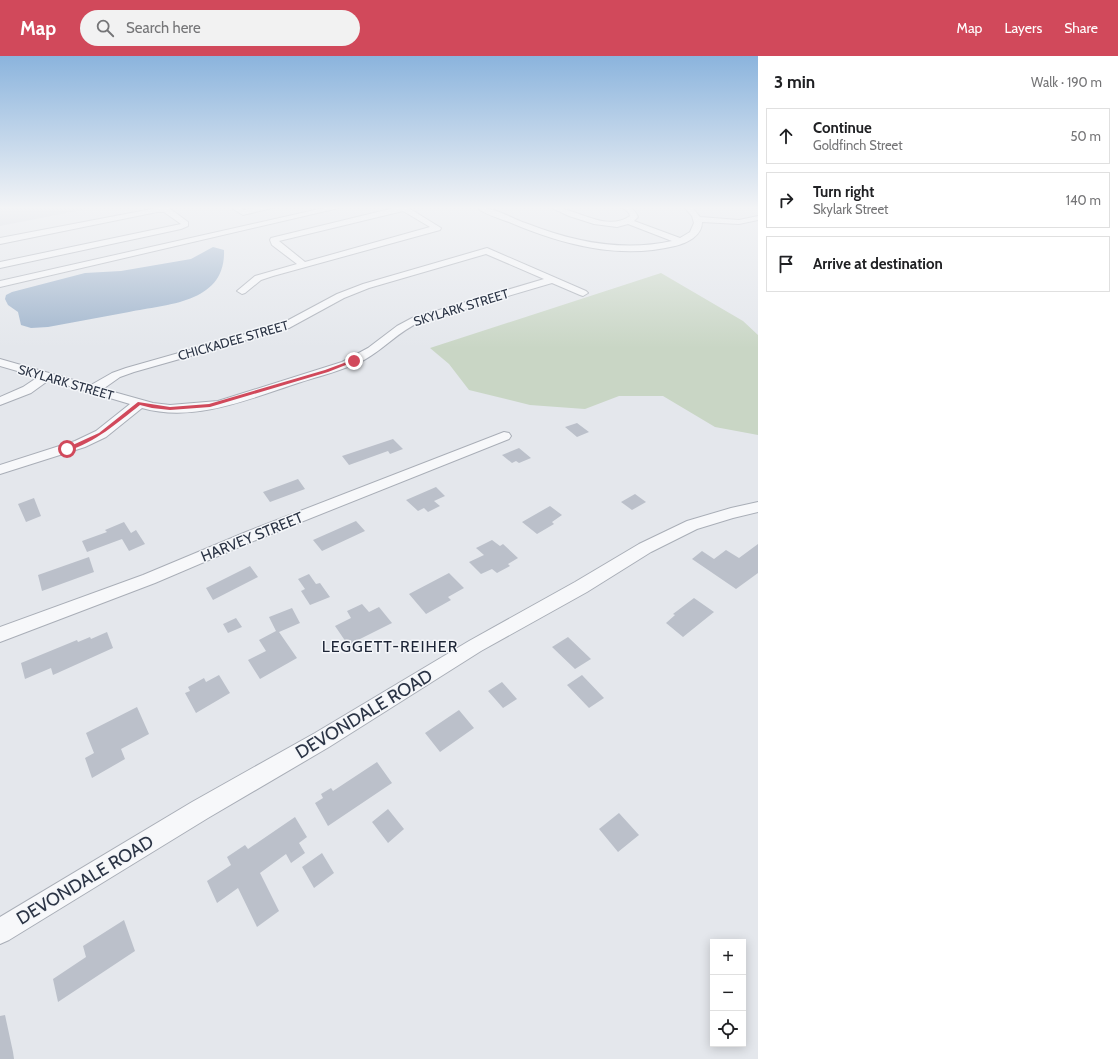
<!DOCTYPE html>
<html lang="en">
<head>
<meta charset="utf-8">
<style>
  body { margin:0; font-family:Cabin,sans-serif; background:#f2f2f2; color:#202124 }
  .controls { position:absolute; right:12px; bottom:12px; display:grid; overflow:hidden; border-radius:0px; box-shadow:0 2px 10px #0003 }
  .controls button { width:36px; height:36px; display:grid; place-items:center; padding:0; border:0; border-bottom:1px solid #e0e0e0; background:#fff; color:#202124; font:20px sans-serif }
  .stop { position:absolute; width:12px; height:12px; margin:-9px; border:3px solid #d1495b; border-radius:50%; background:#fff }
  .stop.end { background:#d1495b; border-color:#fff; box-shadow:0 1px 4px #0008 }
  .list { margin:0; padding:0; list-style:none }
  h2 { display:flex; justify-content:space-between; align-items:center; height:52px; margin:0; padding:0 16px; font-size:17px }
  h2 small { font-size:13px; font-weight:400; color:#757577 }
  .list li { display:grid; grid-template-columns:26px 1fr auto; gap:12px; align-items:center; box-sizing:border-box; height:56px; margin:0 8px 8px; padding:0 8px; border:1px solid #e0e0e0; border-radius:0px }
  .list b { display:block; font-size:15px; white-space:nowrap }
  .list p { margin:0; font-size:13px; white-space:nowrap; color:#757577 }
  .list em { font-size:13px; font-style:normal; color:#757577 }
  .icon { flex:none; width:22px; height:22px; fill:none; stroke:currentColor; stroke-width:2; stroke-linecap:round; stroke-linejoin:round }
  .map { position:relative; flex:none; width:758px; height:1003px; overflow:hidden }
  header { display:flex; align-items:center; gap:24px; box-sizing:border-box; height:56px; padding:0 20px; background:#d1495b; color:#fff }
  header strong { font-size:19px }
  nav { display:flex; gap:22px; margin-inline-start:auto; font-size:14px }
  .search { width:280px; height:36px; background:#f2f2f2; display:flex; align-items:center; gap:10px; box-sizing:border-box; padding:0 14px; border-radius:22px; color:#757577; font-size:15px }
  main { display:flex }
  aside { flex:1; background:#fff }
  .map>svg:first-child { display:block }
</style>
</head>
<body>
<header>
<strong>Map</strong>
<div class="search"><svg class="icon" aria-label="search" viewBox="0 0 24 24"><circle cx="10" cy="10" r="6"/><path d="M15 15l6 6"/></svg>Search here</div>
<nav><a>Map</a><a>Layers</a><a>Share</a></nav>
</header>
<main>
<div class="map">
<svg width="758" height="1003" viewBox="0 0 758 1003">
  <rect width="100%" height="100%" fill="#e4e7ec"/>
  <path fill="#d2d6de" d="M0 151H97L0 170Z"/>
  <path fill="#c9d6c5" d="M661 217 743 265 758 279V379L715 371 663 340H619L585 353 530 349 469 334 449 308 430 292Z"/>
  <path fill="#9fb4cc" d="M213 191 224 194C226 247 168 248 129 256 102 261 75 266 48 271L31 272 21 269 18 256 8 249 5 243 6 239 12 236 85 217 121 215 191 203Z"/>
  <path fill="#bbc0ca" d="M577 367 589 376 577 381 565 371Z
    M393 383 403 393 390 398 388 395 349 409 342 400Z
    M519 392 531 402 519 407 516 405 512 407 502 399Z
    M298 423 305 433 270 446 263 436Z
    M436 431 445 440 434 445 440 450 428 456 424 452 418 455 406 444Z
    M635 438 646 446 632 454 621 446Z
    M34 442 41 460 26 466 18 448Z
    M550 450 562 459 552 466 554 468 537 478 522 466Z
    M356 465 365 475 322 495 313 484Z
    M124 466 131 477 136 474 145 488 129 495 122 483 87 496 82 485 107 476 105 474Z
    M492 484 500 490 503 488 518 502 508 508 510 510 497 517 492 513 481 518 469 506 484 499 476 492Z
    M758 488V517L736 533 692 503 702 495 714 503 726 494 739 502Z
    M89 501 94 516 42 535 38 519Z
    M250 510 258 521 213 544 206 532Z
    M449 517 464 532 448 541 451 544 426 558 409 538Z
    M309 518 316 528 320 527 330 541 310 549 301 535 305 533 298 523Z
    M694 542 714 556 683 581 666 567 675 559 673 558Z
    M362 548 369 556 379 551 392 567 348 589 335 570 351 562 347 555Z
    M292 552 300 567 279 576 297 602 260 623 248 604 266 595 259 584 276 575 269 561Z
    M236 562 242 571 228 577 223 568Z
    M107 576 113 592 53 619 51 612 25 623 21 607 77 584 78 586 90 581 91 583Z
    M568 581 591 603 575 613 552 591Z
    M219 619 230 637 196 657 185 637 190 635 188 631 204 622 206 626Z
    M582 619 604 642 589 652 567 629Z
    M502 626 517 643 503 652 488 635Z
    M137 651 149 678 121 693 125 703 92 722 85 702 94 697 86 677Z
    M459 654 474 672 440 696 425 677Z
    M377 706 392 727 328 770 315 747 323 742 321 738 331 732 333 735Z
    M388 753 404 773 388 787 372 766Z
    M619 757 639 779 618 796 599 773Z
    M295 761 307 781 299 787 305 797 291 807 286 798 260 817 279 855 257 871 238 832 217 847 207 825 231 809 227 801 245 789 248 793Z
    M322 797 334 817 314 832 302 811Z
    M124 864 135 895 58 946 53 923 86 901 83 890Z
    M5 959 13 996 14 1003H0V960Z"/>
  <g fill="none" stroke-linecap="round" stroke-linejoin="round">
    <defs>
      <path id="street" d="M230 151H239L244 154 259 151H276L243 159Z
        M328 151H343L0 231V225Z
        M398 151H407L441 172 440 174 273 220 261 224 245 237 242 238 237 235 255 220 297 208 272 189 270 184 271 182ZM403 155 430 171 305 206 279 185Z
        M476 151C494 151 511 162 528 168 574 186 623 196 672 185L628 168 617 171 594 168 569 160 550 151C576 151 605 177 630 160L629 157 622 151C631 151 634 152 638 161L634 165 680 182 690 176 694 167 692 160 684 151H692L700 161 739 164 758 160V164L739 168 702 166C702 180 687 187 675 190 618 204 561 188 509 166 498 162 484 158 476 151Z
        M157 152H169L188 166V170L181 173 0 212V206L181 168 164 156H157L0 188V182Z
        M487 192 586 235 588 237 583 240 580 239 552 227 420 266C399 275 384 293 364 304 344 314 320 320 298 327 249 343 194 367 142 352L106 381 85 391 0 418V409L75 385 96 375 130 348 49 324 31 337 0 349V341L23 331 38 321 0 310V303L91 329 112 317 126 312 281 268 337 238 363 228ZM486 198 544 223 412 262 397 270 368 292 342 306 218 345 170 349 153 347 103 333 120 321 134 316 289 272 344 242 369 232Z
        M504 376 509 377 511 380 509 383 256 484 155 527 0 586V571L143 519 246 476Z
        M758 446V456L733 462 697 473 651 496 587 536 481 595 329 691 208 762 9 884 0 888V861L192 746 315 677 469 585 575 526 639 488 687 465 731 452Z"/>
    </defs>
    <use href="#street" stroke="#a9aeb7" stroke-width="2"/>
    <use href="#street" fill="#f7f8fa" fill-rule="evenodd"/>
  </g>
  <linearGradient id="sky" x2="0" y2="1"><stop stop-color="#8bb4dd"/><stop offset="0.52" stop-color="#f3f4f6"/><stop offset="1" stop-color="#f3f4f6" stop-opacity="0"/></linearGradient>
  <rect width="758" height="292" fill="url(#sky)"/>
  <path fill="#d1495b" d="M352 304 356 305 328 316 210 351 170 354 152 352 140 349C117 367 96 386 67 395L64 393 99 377 138 346 170 351 209 348 325 314Z"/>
  <g text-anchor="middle" stroke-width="3" stroke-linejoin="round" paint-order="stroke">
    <g font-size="13" fill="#2b3445" stroke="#f4f6f9">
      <text transform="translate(461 251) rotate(-17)" y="5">SKYLARK STREET</text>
      <text transform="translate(233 284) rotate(-16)" y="5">CHICKADEE STREET</text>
      <text transform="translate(66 326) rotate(16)" y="5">SKYLARK STREET</text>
    </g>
    <g font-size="15" fill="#2b3445" stroke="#f4f6f9">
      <text transform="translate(252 481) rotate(-22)" y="5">HARVEY STREET</text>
    </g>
    <g font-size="16" letter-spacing="1" fill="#1d2536" stroke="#f4f6f9">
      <text x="390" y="596">LEGGETT-REIHER</text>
    </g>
    <g font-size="18" fill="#2b3445" stroke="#f4f6f9">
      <text transform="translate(364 658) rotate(-31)" y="6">DEVONDALE ROAD</text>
      <text transform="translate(85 824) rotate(-31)" y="6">DEVONDALE ROAD</text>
    </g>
  </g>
</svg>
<div class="controls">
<button>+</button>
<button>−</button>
<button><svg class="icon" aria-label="locate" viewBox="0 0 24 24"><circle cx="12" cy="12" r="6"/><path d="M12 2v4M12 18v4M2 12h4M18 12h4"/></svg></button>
</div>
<div class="stop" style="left:67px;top:393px"></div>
<div class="stop end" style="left:354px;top:305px"></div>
</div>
<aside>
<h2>3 min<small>Walk · 190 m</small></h2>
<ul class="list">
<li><svg class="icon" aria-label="ahead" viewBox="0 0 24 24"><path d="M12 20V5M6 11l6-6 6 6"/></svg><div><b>Continue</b><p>Goldfinch Street</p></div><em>50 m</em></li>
<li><svg class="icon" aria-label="right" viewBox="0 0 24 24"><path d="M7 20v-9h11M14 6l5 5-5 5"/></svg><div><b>Turn right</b><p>Skylark Street</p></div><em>140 m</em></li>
<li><svg class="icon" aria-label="arrive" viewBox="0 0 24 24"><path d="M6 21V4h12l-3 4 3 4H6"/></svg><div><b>Arrive at destination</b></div></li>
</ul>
</aside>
</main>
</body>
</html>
